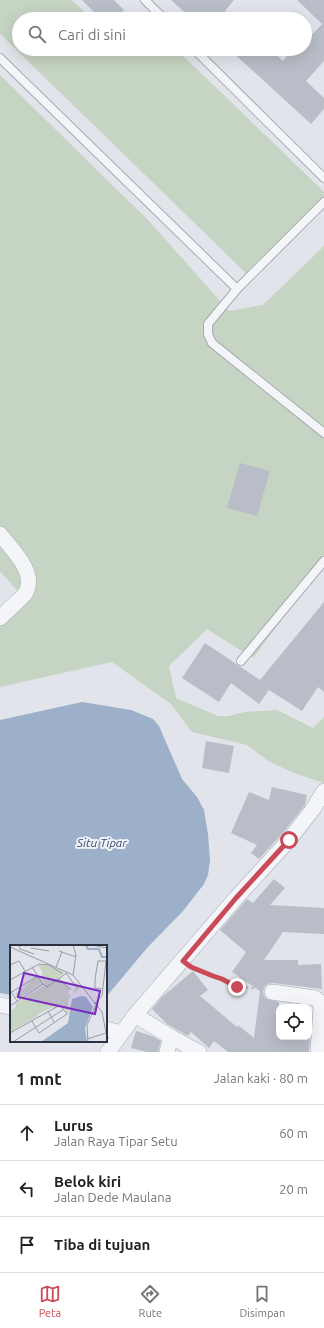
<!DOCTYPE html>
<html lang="id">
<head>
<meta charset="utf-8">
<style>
  body { margin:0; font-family:Ubuntu,sans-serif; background:#f2f2f2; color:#222 }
  .controls { position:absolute; right:12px; bottom:12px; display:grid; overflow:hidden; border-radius:8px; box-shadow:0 4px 16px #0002 }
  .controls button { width:36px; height:36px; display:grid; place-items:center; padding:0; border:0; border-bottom:1px solid #e0e0e0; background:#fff; color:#222; font:20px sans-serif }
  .stop { position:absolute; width:12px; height:12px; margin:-9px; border:3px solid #cc4957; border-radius:50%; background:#fff }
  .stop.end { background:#cc4957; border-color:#fff; box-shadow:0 1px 4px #0008 }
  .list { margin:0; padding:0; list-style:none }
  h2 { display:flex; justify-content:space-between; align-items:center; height:52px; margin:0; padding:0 16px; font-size:17px }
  h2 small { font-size:13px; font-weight:400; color:#767676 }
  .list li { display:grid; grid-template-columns:26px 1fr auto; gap:12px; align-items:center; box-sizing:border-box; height:56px; padding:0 16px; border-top:1px solid #e0e0e0 }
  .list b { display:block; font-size:15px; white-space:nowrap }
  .list p { margin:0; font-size:13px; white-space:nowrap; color:#767676 }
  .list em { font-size:13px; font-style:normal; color:#767676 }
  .icon { flex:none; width:22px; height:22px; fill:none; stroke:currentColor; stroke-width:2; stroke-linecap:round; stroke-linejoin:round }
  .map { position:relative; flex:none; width:324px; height:1052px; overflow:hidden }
  .search { position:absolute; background:#fff; box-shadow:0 4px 16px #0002; left:12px; right:12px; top:12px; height:44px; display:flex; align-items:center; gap:10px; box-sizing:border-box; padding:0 14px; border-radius:22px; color:#767676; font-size:15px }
  .sheet { height:220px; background:#fff }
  nav { display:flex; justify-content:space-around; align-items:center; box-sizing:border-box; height:56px; border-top:1px solid #e0e0e0; background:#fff; font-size:11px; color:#767676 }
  nav a { display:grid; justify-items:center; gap:2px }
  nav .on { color:#cc4957 }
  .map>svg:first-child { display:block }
</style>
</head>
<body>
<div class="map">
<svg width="324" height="1052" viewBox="0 0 324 1052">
  <rect width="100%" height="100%" fill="#e1e4ea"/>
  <g fill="#c6d4c3">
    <polygon points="0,0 72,0 92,19 19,19 19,49 176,49 324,192 324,200 250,277 0,34"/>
    <polygon points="0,75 149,221 229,311 263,305 324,246 324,563 253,658 207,629 169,666 176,698 218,716 228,716 245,712 277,710 313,728 324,717 324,783 294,773 268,761 247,745 192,732 171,704 112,662 0,687 0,614 21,595 0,571"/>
  </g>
  <polygon fill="#9db0c9" points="82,702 131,710 153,719 159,726 182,779 197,797 204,810 208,834 210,860 208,875 204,884 183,911 147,948 106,997 106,946 11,946 11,995 0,993 0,720"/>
  <g fill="#b9bdc7">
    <polygon points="82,0 114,0 124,10 115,19 101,19"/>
    <polygon points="171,0 234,0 225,11 234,19 192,19"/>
    <polygon points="297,0 324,0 324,61 306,81 324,98 324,109 311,124 229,49 270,49 283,61 293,49 305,49 305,42 322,24"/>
    <polygon points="240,463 270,471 257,516 227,508"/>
    <polygon points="324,602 324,692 318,687 302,711 269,690 259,704 231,683 219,702 182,678 205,643 260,680"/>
    <polygon points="206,741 234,746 229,773 202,768"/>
    <polygon points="272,787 307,795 305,805 282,834 259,859 251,853 257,845 231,833 249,792 269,800"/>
    <polygon points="274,879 285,888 270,905 324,908 324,934 283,932 264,960 298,960 298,965 321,964 322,989 273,983 268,984 265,986 263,991 264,996 267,999 279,1002 279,1037 310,1037 309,1052 228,1052 214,1041 209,1048 191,1032 188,1036 167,1024 152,1009 162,997 193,971 208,990 200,996 237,1027 238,1025 254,1038 260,991 232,972 246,952 220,930 247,899 253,903"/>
    <polygon points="136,1031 152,1036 161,1041 158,1052 147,1052 131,1048"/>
  </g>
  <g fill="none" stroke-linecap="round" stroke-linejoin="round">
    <g stroke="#a6abb4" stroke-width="10">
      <g id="lane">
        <polyline points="145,0 164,19"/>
        <polyline points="194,49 324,178"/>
        <polyline points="0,58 237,289 324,202"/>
        <polyline points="237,289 208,324 208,334 212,343 324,433"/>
        <polyline points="241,661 324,561"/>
      </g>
    </g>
    <g stroke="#a6abb4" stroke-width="16">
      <g id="street">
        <path d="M0,534c12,16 38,39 25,60l-25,24"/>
        <polyline points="272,992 315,998 319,1001 321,1007 318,1052"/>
        <polyline points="0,1005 11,1007"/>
        <polyline points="135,1015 171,1037 199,1052"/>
        <polyline points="106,1029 121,1033"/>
        <polyline points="108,1052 135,1015 236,898 289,840 313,809 324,791"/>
        <polyline points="167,1052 171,1037"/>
      </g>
    </g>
    <polyline stroke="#bfc2c8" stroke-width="2.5" stroke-dasharray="3 3" stroke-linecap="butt" points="195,969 222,979 237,987 258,988"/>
    <use href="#lane" stroke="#f4f5f8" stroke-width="8"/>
    <use href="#street" stroke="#f4f5f8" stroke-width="15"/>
  </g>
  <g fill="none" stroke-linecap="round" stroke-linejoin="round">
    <polyline stroke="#cc4957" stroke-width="5" points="237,987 222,979 213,976 191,967 183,961 236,898 289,840"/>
  </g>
  <g text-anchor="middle" stroke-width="4" stroke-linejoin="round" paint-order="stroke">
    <g font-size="12" font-style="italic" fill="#354e75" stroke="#f1f3f7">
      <text x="102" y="847">Situ Tipar</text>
    </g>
  </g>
  <g transform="translate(10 945)">
    <rect width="97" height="97" fill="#e1e4ea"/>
    <path d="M36,19l18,8 -7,7 13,10 -2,3 2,4h2l4,-10 -2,-4 7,4 -13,14 1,15 -7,-10 -7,4 -2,-2 -15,7v2l-28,16v-21l6,-4 -1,-3 30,-19 -4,-9 2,-3 -5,-8zM28,31l5,7 -25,16 -3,-5z" fill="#c6d4c3"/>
    <path d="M71,51l5,1 7,10 -8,21 2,14h-46l27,-19 4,-24z" fill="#9db0c9"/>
    <path fill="none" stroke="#9db0c9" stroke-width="2" d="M76,0l2,4h11l3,8h5"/>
    <path fill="none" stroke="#989ca6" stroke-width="1" d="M9,0l1,4 14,5M82,0l15,3M0,2l63,28M21,3l18,3M49,6l17,6M0,20l9,-4 6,10M46,22l6,-15M56,28l8,11M63,30l29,37 5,25M63,30l3,-20 -3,-10M48,33l13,12M0,35l29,-16 10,1 14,9M33,39l4,3 21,-15M92,44l-7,-1v-9l3,-18h8M0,45l7,11M0,48l28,-17M84,59l8,-8 4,-35M0,61l33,-22 -11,-17M38,66l6,11M0,88l50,-28 7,9 -28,19 -7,-12M77,94l19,-6M3,97l51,-33M78,97l-1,-17 9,-20"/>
    <path fill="#7b2cbf" fill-opacity="0.15" stroke="#7b2cbf" stroke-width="2" d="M14,28l76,18 -5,23 -77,-17z"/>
    <rect width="97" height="97" fill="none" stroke="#2a3141" stroke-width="2"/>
  </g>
</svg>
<div class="controls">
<button><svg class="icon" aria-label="locate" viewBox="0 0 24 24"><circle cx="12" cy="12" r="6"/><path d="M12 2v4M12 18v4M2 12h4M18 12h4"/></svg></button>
</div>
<div class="stop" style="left:289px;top:840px"></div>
<div class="stop end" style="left:237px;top:987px"></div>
<div class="search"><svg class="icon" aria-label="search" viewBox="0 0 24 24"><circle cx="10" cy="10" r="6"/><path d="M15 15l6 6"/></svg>Cari di sini</div>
</div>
<section class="sheet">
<h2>1 mnt<small>Jalan kaki · 80 m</small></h2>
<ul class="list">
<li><svg class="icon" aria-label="ahead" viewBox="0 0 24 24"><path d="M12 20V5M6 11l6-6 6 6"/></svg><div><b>Lurus</b><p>Jalan Raya Tipar Setu</p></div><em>60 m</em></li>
<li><svg class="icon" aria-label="left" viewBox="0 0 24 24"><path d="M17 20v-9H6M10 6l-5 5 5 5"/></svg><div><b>Belok kiri</b><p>Jalan Dede Maulana</p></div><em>20 m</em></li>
<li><svg class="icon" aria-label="arrive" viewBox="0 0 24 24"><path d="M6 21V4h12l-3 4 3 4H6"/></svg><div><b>Tiba di tujuan</b></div></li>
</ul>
</section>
<nav>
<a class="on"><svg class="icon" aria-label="map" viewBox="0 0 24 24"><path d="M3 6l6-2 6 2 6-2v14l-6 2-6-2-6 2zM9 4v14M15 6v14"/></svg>Peta</a>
<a><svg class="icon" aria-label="directions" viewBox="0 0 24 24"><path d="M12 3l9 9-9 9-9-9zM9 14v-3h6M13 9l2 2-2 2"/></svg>Rute</a>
<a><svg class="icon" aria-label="saved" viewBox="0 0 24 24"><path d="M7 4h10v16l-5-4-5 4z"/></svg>Disimpan</a>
</nav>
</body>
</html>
